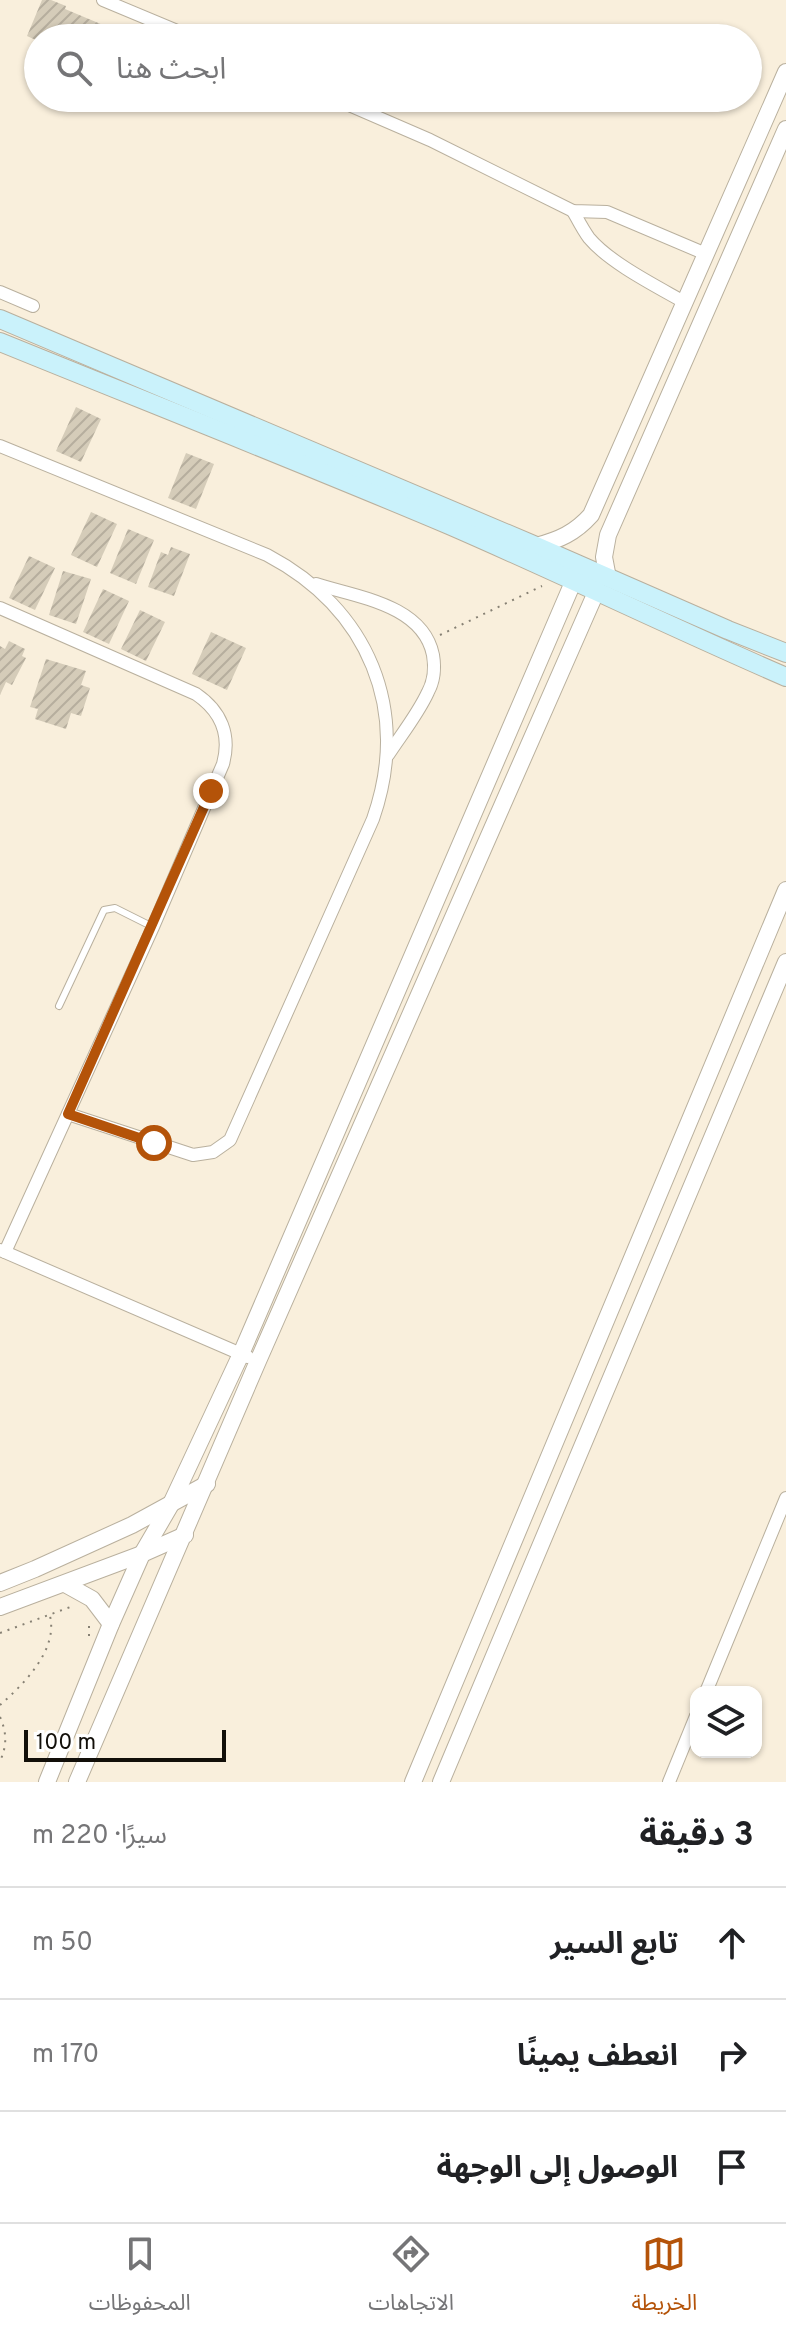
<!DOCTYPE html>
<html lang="ar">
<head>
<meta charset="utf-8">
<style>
  body { margin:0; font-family:Overpass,"Noto Sans Arabic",sans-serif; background:#f6f6f6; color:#202124; direction:rtl }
  .controls { position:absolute; right:24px; bottom:24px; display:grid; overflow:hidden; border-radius:16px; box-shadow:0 2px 6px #0004 }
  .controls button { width:72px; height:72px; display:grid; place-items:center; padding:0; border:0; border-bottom:2px solid #e0e0e0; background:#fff; color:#202124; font:40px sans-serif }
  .scale { position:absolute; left:24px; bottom:20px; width:202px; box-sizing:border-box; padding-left:8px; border:4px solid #120f09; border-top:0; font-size:22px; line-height:28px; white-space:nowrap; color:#120f09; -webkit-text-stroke:6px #fff; paint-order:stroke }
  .stop { position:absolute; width:24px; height:24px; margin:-18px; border:6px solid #b45309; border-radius:50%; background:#fff }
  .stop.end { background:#b45309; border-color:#fff; box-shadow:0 2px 8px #0008 }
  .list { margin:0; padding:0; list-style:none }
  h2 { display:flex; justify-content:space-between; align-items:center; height:104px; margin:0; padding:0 32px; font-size:34px }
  h2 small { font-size:26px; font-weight:400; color:#757577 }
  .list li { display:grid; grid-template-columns:52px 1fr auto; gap:24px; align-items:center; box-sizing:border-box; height:112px; padding:0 32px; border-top:2px solid #e0e0e0 }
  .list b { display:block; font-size:30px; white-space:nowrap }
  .list em { font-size:26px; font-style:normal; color:#757577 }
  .icon { flex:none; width:44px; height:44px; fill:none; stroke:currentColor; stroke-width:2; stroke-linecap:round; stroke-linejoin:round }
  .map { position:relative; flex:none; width:786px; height:1782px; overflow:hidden; direction:ltr }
  .search { position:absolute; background:#fff; box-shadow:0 2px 6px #0004; left:24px; right:24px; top:24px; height:88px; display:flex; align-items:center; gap:20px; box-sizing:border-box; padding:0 28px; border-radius:44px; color:#757577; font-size:30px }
  .sheet { height:440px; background:#fff }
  nav { display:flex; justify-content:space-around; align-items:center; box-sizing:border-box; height:112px; border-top:2px solid #e0e0e0; background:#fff; font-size:22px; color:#757577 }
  nav a { display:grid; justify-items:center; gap:4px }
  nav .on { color:#b45309 }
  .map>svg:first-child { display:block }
</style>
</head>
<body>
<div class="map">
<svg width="786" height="1782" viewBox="0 0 786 1782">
  <defs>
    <pattern id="building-hatch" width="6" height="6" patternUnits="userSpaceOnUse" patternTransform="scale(2)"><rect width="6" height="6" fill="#d5ccb9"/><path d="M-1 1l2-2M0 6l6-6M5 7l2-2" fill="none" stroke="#b6ae9e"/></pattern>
  </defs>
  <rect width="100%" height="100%" fill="#f9efdc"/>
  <g fill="url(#building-hatch)">
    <polygon points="42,0 51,0 66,6 65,9 134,38 38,38 38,41 27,36"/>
    <polygon points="76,407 101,419 81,462 56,451"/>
    <polygon points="186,453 214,464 196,509 168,498"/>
    <polygon points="91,512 117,524 97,567 71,555"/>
    <polygon points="128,529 154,540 136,584 110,573"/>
    <polygon points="171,547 190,554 174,596 148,587 161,552 168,555"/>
    <polygon points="29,556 55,568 35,610 9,598"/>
    <polygon points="63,571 91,579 76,624 49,615"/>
    <polygon points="103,589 129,601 109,644 83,632"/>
    <polygon points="140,610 165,622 146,661 121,649"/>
    <polygon points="211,632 246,648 227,690 192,674"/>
    <polygon points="9,641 25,649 22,656 26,658 12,685 6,682 0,695 0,646 5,649"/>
    <polygon points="46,659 86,671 81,685 90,688 81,716 71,713 66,729 35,719 38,709 30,707"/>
  </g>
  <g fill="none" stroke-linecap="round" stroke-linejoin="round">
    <g stroke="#b9b09e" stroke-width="8">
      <polyline id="service" points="59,1006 104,910 115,908 153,927"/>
    </g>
    <g stroke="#b9b09e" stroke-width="14">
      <g id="minor">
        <polyline points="103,0 194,38"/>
        <polyline points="333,98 430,140 573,211 607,212 706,254"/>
        <path d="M573,211c5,9 10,19 16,27 21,25 67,48 95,64"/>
        <polyline points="0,292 33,306"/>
        <path d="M0,446l267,109c102,54 144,155 106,264l-143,321 -17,12 -20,3 -125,-41"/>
        <path d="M316,584c41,13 107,21 117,71 2,12 1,26 -5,37 -10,22 -27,43 -40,63"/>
        <path d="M0,608l196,86c25,17 35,41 27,70l-70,163 -148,325"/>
        <polyline points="0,1250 248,1357"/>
        <polyline points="706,1692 786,1498"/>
        <polyline points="669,1782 696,1716"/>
      </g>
    </g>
    <g stroke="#b9b09e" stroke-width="18">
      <g id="tertiary">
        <path d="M536,546c23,-6 39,-13 55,-31l195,-443"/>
        <polyline points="608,578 604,557 608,535 786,129"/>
        <polyline points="0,1583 35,1569 132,1525 207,1484"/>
        <polyline points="65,1584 92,1599 111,1624"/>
        <polyline points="0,1607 142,1554 185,1535"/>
        <polyline points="47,1782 111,1624 142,1554 170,1506 241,1354 574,580"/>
        <polyline points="77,1782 258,1361 597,590"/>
        <polyline points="413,1782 786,890"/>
        <polyline points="441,1782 786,962"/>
      </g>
    </g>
    <g stroke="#b9b09e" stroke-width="20">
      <g id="secondary">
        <polyline points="0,319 536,546 728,630 786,653"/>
        <path d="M0,342c150,61 300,120 449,183 113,49 224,103 337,152"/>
      </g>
    </g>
    <g stroke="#878174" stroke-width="2" stroke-dasharray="2 6" stroke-linecap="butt">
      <polyline points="440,635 542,586"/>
      <polyline points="0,1633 73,1606"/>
      <polyline points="89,1636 89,1622"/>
      <path d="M0,1705c24,-21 58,-55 50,-89"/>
      <path d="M0,1717c7,16 7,29 0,44"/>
    </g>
    <use href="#service" stroke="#fff" stroke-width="6"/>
    <use href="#minor" stroke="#fff" stroke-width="12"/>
    <use href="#tertiary" stroke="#fff" stroke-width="16"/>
    <use href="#secondary" stroke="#caf2fb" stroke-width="18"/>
  </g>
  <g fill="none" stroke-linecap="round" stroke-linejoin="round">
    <polyline stroke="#b45309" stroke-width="10" points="154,1143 68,1114 211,791"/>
  </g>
</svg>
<div class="controls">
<button><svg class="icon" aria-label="layers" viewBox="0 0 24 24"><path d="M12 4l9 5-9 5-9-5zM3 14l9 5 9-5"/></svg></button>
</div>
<div class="scale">100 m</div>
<div class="stop" style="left:154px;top:1143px"></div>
<div class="stop end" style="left:211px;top:791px"></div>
<div class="search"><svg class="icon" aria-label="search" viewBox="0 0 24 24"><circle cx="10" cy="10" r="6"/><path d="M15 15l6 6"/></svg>ابحث هنا</div>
</div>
<section class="sheet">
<h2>3 دقيقة<small>سيرًا · 220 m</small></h2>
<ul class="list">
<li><svg class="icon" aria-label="ahead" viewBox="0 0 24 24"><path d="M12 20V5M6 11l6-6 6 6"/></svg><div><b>تابع السير</b></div><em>50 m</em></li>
<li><svg class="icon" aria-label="right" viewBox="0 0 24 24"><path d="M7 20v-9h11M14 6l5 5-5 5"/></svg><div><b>انعطف يمينًا</b></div><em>170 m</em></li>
<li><svg class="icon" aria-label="arrive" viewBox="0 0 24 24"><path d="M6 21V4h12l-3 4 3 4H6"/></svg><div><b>الوصول إلى الوجهة</b></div></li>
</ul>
</section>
<nav>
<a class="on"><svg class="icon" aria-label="map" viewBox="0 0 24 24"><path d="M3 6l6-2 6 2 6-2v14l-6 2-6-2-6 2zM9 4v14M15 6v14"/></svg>الخريطة</a>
<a><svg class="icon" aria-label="directions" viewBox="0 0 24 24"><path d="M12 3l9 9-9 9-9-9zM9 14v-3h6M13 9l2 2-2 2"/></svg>الاتجاهات</a>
<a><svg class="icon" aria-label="saved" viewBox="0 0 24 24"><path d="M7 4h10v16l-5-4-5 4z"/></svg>المحفوظات</a>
</nav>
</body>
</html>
